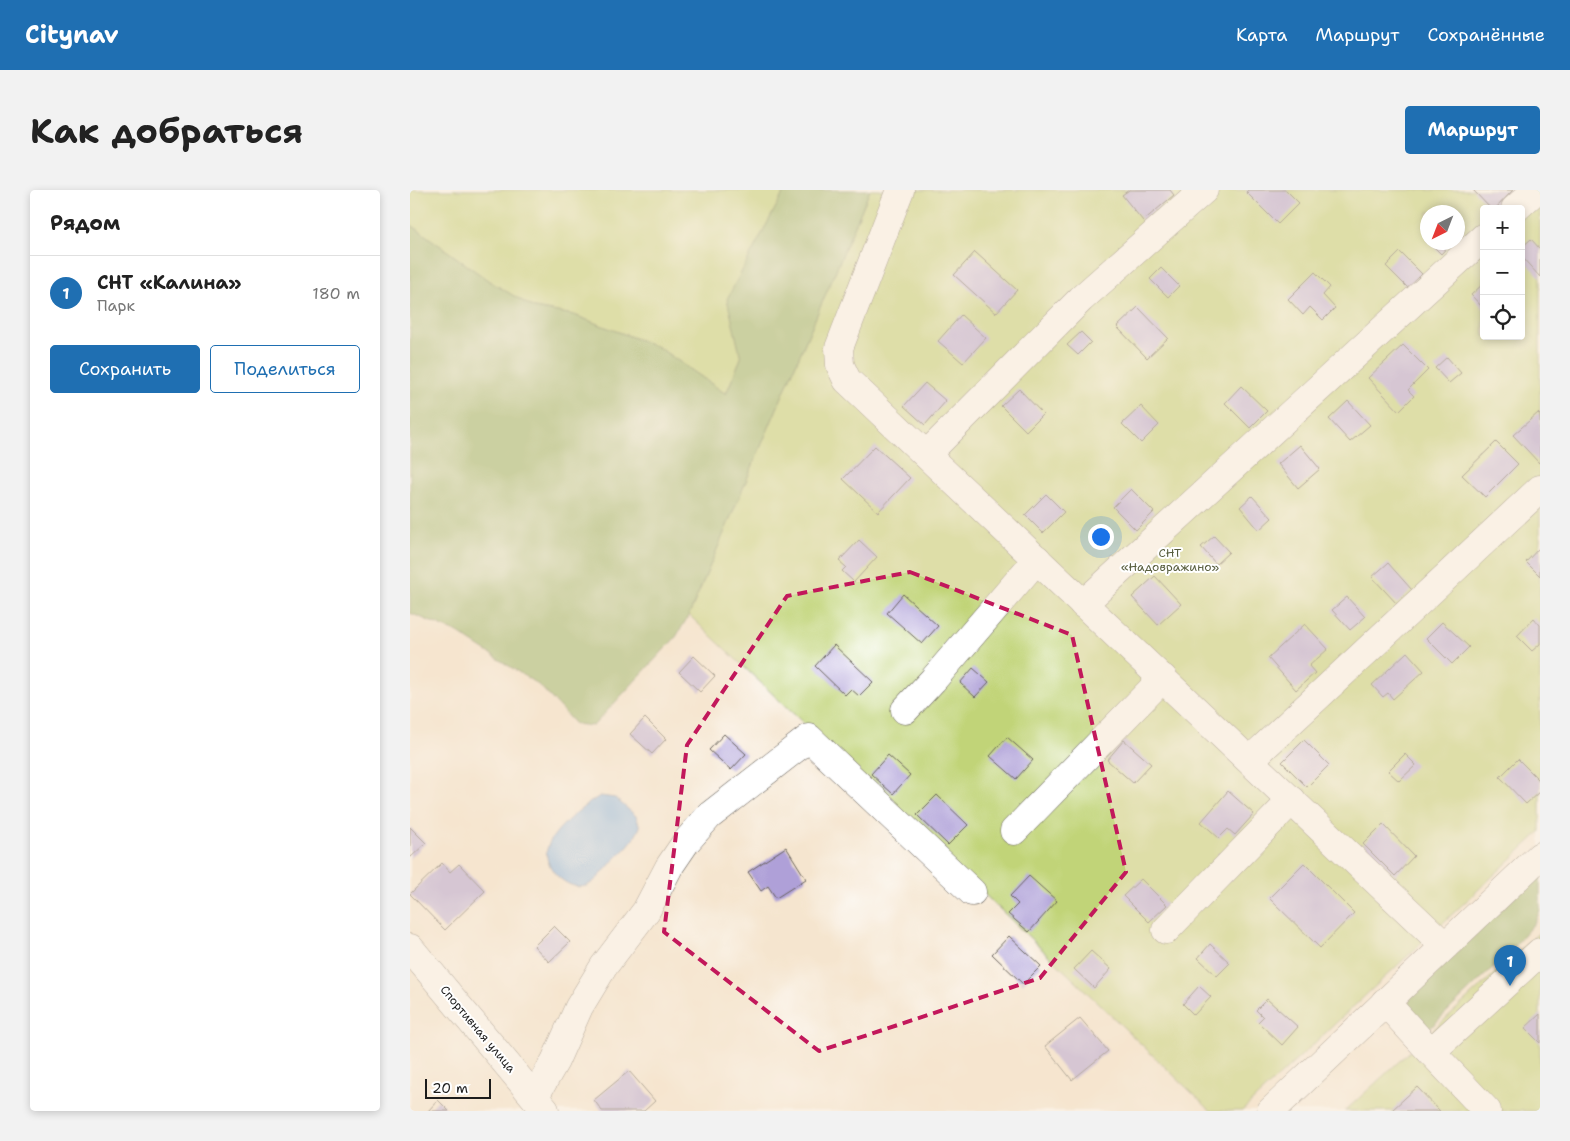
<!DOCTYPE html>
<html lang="ru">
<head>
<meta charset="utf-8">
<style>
  body { margin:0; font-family:"Shantell Sans",sans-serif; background:#f2f2f2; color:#222 }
  .controls { position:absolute; right:15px; top:15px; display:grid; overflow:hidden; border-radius:5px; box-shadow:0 2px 8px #0003 }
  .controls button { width:45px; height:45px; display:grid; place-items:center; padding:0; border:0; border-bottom:1px solid #e0e0e0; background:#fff; color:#222; font:25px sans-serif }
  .compass { position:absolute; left:1010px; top:15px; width:45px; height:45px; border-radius:50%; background:#fff; box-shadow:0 2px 8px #0003; rotate:222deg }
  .scale { position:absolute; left:15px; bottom:12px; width:66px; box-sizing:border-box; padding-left:5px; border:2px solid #1c1c1c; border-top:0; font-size:14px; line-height:18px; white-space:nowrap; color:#1c1c1c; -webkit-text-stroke:4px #fff; paint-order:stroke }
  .you { position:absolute; left:690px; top:346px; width:18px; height:18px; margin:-12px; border:4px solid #fff; border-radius:50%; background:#1a73e8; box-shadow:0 0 0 8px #1a73e833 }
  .badge { display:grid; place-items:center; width:32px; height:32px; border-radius:50%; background:#1f6fb2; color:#fff; font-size:16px; font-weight:700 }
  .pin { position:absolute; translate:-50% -41px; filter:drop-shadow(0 1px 2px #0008) }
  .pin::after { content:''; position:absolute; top:26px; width:18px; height:15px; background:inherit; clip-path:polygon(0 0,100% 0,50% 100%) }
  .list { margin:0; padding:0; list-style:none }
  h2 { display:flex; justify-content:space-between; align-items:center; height:65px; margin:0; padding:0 20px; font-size:21px }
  h2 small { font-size:16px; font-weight:400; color:#767676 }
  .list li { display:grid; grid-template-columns:32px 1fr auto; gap:15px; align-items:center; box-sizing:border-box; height:75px; padding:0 20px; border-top:1px solid #e0e0e0 }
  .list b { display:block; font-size:19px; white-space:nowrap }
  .list p { margin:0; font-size:16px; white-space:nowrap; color:#767676 }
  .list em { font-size:16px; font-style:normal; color:#767676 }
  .actions { display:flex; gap:10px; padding:15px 20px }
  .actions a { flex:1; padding:11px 0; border:1px solid #1f6fb2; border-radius:5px; text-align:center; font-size:18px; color:#1f6fb2 }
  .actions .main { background:#1f6fb2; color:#fff }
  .icon { flex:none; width:28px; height:28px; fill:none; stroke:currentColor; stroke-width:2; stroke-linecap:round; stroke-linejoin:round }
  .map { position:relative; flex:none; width:1130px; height:921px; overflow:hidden; border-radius:5px }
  header { display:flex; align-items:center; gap:30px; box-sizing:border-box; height:70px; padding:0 25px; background:#1f6fb2; color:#fff }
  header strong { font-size:24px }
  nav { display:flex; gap:28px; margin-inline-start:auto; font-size:18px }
  .intro { display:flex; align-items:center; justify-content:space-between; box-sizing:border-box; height:120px; padding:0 30px }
  h1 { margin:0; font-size:35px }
  .button { padding:12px 22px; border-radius:5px; background:#1f6fb2; color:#fff; font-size:18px; font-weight:700 }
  main { display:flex; gap:30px; padding:0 30px }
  aside { flex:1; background:#fff; border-radius:5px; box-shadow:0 2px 8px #0003 }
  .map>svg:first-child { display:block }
</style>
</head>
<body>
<header>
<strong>Citynav</strong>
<nav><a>Карта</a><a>Маршрут</a><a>Сохранённые</a></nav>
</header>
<div class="intro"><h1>Как добраться</h1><a class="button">Маршрут</a></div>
<main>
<aside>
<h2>Рядом<small></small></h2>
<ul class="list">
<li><span class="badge">1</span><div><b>СНТ «Калина»</b><p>Парк</p></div><em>180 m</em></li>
</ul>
<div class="actions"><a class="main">Сохранить</a><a>Поделиться</a></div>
</aside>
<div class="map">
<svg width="1130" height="921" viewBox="0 0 1130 921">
  <rect width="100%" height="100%" fill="#fff"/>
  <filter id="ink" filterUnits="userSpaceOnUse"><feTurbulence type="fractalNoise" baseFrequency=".02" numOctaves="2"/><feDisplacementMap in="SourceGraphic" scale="10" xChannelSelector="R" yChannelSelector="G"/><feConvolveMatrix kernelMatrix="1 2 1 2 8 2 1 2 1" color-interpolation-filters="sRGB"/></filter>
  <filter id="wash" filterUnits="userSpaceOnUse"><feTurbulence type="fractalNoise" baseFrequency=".0096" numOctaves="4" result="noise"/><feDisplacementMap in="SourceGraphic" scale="20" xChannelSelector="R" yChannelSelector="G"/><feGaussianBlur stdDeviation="1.12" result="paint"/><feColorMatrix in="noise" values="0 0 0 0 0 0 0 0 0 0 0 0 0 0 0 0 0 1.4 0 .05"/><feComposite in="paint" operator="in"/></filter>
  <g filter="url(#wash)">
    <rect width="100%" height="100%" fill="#f5e5cf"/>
    <g fill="#c1d478" stroke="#6e784a" fill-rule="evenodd">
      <polygon points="0,0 375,0 318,109 331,168 316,204 248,157 164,125 124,118 79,91 0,34"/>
      <path d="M460,0h670v642l-298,279h-31l-230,-220 -292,-276zM1074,19h37v127h-37zM1018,22h30v30h-30z"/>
      <polygon points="1130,742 1130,921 935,921"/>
    </g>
    <g fill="#98b668" stroke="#5a6942">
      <polygon points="375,0 460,0 279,425 266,447 183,536 165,534 130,496 48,443 0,423 0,34 79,91 124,118 164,125 248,157 316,204 331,168 317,109"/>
      <polygon points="1130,683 1130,720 1125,732 1099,762 1016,842 998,825 998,812 1005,801"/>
    </g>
    <path fill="#77ade5" stroke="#4a6480" d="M190,606l15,2 21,18 4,11c-6,14 -15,22 -26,33 -7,7 -17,22 -28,26 -19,6 -46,-21 -38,-40 7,-18 35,-40 52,-50z"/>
    <g id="blocks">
      <g fill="#afa0d8">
        <polygon points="719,0 760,0 764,5 733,31 712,5"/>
        <polygon points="838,0 876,0 889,13 868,34 836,2"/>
        <polygon points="1063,0 1103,0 1085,19 1081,19"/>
        <polygon points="1048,34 1054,41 1048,47"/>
        <polygon points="1121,49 1130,59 1130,87 1111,66 1111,58"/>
        <polygon points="1019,52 1042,52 1031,64"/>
        <polygon points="565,62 607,100 586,123 544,85"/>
        <polygon points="990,62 1012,84 998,98 976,76"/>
        <polygon points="751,78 769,96 758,107 740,89"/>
        <polygon points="905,82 920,97 913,105 925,118 913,130 900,117 893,125 878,109"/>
        <polygon points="1074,93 1074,119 1061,105"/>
        <polygon points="728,117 758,148 737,168 707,137"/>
        <polygon points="551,125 576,148 553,173 528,151"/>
        <polygon points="671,142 681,152 668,165 657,155"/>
        <polygon points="993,155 1018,180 998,200 1004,206 989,221 958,188"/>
        <polygon points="1037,167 1051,183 1039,193 1025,178"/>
        <polygon points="515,193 536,211 515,235 494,216"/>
        <polygon points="831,196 857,221 840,238 815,213"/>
        <polygon points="609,199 633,224 616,241 591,216"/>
        <polygon points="938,211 960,235 940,252 919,229"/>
        <polygon points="731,216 749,235 731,253 712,234"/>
        <polygon points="1128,223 1130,225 1130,272 1129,273 1103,245"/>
        <polygon points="1086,252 1108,274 1075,307 1052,285"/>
        <polygon points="890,255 910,279 888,298 868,274"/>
        <polygon points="465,256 500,288 468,322 433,289"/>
        <polygon points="721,299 744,322 726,340 703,317"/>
        <polygon points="636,304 654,322 633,343 615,325"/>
        <polygon points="842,306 862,328 849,340 830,317"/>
        <polygon points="804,346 819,362 806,374 791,357"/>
        <polygon points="449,350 467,367 444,392 432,381 436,377 429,371"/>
        <polygon points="1130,357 1130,386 1116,372"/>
        <polygon points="978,373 1002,400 987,414 962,387"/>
        <polygon points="745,386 771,414 748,435 722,407"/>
        <polygon points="493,404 528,436 512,454 477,423"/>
        <polygon points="937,407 955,427 940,440 922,420"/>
        <polygon points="1124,428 1130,435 1130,454 1122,461 1107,446"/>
        <polygon points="1032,432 1059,457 1042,474 1016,448"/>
        <polygon points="895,434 918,459 899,476 905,483 886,500 858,468"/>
        <polygon points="424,455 463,492 449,506 441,499 435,505 405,476"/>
        <polygon points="997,462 1014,481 983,509 978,503 973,507 962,495"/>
        <polygon points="284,466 305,486 290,502 269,482"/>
        <polygon points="563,478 579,492 565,507 550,493"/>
        <polygon points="235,528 256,549 242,564 220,544"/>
        <polygon points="314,544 336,564 321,580 299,560"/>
        <polygon points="597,547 623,570 606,589 580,566"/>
        <polygon points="714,550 741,574 723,593 697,570"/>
        <polygon points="894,550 919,575 897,597 872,572"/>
        <polygon points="995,564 1006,575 989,591 978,581"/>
        <polygon points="478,565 500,585 483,604 461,584"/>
        <polygon points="1108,569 1130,591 1130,601 1116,614 1090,587"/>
        <polygon points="818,601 844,624 825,645 818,639 809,648 791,632"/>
        <polygon points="527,605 558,635 538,655 507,625"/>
        <polygon points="973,634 1004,666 985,686 953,654"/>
        <polygon points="0,637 16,653 0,668"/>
        <polygon points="376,657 396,689 366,708 358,696 351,701 338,682"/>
        <polygon points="32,673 40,682 49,674 75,701 35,740 0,704"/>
        <polygon points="894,673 944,723 910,758 859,708"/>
        <polygon points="619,686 647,711 619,742 598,724 608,714 600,706"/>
        <polygon points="731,689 757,715 739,732 713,706"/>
        <polygon points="144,736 160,752 139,772 124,756"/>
        <polygon points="599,746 631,776 613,794 582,764"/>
        <polygon points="800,754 820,773 807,786 788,768"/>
        <polygon points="681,761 701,779 684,798 664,779"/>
        <polygon points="789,796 801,807 784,825 773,814"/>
        <polygon points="857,809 888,837 872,855 848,832 853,827 846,820"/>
        <polygon points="1130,824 1130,853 1115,838"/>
        <polygon points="670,828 698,861 662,890 635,856"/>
        <polygon points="219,881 245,911 234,921 192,921 184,910"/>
        <polygon points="1007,897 1030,921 984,921 982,920"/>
        <polygon points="28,910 39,921 18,921"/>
      </g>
    </g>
  </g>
  <g filter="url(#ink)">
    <use href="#blocks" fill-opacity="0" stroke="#68625b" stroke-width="1"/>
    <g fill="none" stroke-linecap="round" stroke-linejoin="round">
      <g stroke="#68625b" stroke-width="29">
        <g id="minor">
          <polyline points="490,0 429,158 430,175 437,190 1035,756"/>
          <polyline points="1105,19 1126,0"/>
          <polyline points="517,264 671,109 794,0"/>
          <polyline points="673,414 1074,47"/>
          <polyline points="495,520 523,490 627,369"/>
          <polyline points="840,570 1130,299"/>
          <polyline points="604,641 753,488"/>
          <polyline points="756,740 882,610"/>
          <polyline points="0,758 135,920"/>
          <polyline points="975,812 1021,862 1130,762"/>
          <polyline points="1021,862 1077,921"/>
          <polyline points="125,906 145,871 169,817 194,776 236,721 259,677 276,652 299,626 399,548 562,702"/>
          <polyline points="861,921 1130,666"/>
        </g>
      </g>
      <use href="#minor" stroke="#fff" stroke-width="28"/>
    </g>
  </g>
  <path d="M0 0H1130V921H0ZM500,382l162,63 54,237 -86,106 -221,73 -155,-119 23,-187 100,-149z" fill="#f5e5cf" fill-opacity=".55" fill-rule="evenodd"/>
  <path fill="none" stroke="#c2185b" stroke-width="4" stroke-dasharray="10 6" stroke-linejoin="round" d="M500,382l162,63 54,237 -86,106 -221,73 -155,-119 23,-187 100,-149z"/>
  <g text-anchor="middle" stroke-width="4" stroke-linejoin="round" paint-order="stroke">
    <g font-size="12" fill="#565c3c" stroke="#fff">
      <text x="760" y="367">СНТ<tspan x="760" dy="14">«Надовражино»</tspan></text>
    </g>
    <g font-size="12" fill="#1c1c1c" stroke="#fff">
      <text transform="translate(68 839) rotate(50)" y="4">Спортивная улица</text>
    </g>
  </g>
</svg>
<div class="controls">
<button>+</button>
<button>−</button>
<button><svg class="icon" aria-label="locate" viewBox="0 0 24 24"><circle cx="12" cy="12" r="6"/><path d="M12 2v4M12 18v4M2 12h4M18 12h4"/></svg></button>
</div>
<svg class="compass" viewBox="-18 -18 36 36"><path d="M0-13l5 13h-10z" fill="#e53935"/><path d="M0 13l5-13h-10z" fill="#767676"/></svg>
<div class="scale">20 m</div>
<div class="you"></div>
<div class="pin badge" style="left:1100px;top:796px">1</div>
</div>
</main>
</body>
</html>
